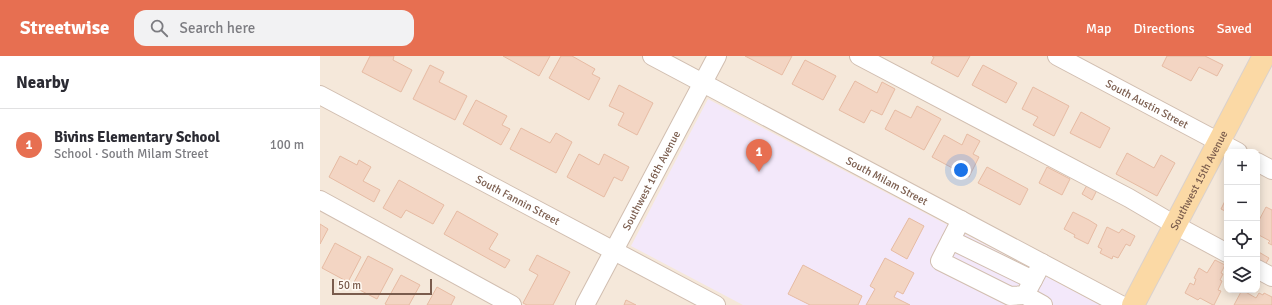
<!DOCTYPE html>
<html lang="en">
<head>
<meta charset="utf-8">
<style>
  body { margin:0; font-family:Signika,sans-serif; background:#f2f2f3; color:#2b2b33 }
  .controls { position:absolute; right:12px; bottom:12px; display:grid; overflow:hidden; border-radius:8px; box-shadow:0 2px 10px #0003 }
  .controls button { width:36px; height:36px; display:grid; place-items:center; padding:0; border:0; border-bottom:1px solid #e1e1e2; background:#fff; color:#2b2b33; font:20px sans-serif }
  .scale { position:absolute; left:12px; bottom:10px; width:100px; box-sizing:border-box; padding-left:4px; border:2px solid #7a5c4d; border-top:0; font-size:11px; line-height:14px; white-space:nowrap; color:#7a5c4d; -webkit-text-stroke:3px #fffaf3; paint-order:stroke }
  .you { position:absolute; left:641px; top:114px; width:14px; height:14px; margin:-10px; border:3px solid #fff; border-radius:50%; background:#1a73e8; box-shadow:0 0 0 6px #1a73e833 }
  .badge { display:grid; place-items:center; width:26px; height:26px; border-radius:50%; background:#e76f51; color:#fff; font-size:13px; font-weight:700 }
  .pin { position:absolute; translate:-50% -33px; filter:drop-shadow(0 1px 2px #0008) }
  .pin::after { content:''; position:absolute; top:21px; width:14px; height:12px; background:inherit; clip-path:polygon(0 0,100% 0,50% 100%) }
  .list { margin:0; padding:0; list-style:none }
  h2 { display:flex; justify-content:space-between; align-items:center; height:52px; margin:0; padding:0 16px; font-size:17px }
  h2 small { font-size:13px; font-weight:400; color:#7c7c81 }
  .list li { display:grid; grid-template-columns:26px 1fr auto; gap:12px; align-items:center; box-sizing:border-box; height:72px; padding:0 16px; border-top:1px solid #e1e1e2 }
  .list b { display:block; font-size:15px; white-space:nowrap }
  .list p { margin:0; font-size:13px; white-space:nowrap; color:#7c7c81 }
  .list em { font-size:13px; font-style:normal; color:#7c7c81 }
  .icon { flex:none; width:22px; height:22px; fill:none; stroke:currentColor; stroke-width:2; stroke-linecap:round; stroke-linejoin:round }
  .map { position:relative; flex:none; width:952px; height:249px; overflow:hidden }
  header { display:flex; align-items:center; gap:24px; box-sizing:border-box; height:56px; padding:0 20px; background:#e76f51; color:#fff }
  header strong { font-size:19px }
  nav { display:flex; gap:22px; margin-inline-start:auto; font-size:14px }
  .search { width:280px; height:36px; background:#f2f2f3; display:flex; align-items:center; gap:10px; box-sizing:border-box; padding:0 14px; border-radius:12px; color:#7c7c81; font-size:15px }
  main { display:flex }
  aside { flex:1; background:#fff }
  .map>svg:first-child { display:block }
</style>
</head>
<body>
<header>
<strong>Streetwise</strong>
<div class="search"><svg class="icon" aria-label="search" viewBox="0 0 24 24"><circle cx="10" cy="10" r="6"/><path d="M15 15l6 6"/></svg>Search here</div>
<nav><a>Map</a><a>Directions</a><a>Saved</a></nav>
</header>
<main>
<aside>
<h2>Nearby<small></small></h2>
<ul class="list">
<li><span class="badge">1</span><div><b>Bivins Elementary School</b><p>School · South Milam Street</p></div><em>100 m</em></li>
</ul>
</aside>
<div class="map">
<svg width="952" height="249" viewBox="0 0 952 249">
  <rect width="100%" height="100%" fill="#fdf6ec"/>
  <path fill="#f5e8da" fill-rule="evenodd" d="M0,0h952v249h-952zM907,96h30v138h-30z"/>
  <polygon fill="#f3e8fa" points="388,43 780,249 423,249 311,190"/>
  <g fill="#f3d5c3" stroke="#e6bba3">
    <polygon points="50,0 74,0 73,4 92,14 81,36 42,16"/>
    <polygon points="183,0 230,0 219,20"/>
    <polygon points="241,0 252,0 275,13 272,18 280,22 269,44 229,22"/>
    <polygon points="425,0 472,0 462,19"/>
    <polygon points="612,0 650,0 638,21 611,7 614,1"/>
    <polygon points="847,0 885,0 903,9 897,20 879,11 871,25 842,10"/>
    <polygon points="485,4 516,20 503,44 472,28"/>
    <polygon points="110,9 124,16 119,26 147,40 135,64 93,43"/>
    <polygon points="663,9 697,27 686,47 652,29"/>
    <polygon points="535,25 557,37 562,26 575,33 562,59 551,54 544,67 519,54"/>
    <polygon points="299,29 333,47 317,79 298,69 304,57 289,50"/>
    <polygon points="713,31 749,50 734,80 713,69 718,61 702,53"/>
    <polygon points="156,44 187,60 182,69 190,73 181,89 143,68"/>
    <polygon points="597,50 621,63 604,94 565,73 575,54 591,62"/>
    <polygon points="761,56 790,72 780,92 750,77"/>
    <polygon points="201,72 230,87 236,77 252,86 236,117 190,93"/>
    <polygon points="647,78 660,85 653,98 659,101 649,121 612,101 624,79 642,89"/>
    <polygon points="807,97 834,112 841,99 855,107 837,140 796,118"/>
    <polygon points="259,98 279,109 284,98 309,111 302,125 294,121 284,141 247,121"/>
    <polygon points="20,100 37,109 39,104 51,111 43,125 60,134 54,146 9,121"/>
    <polygon points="667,111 708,133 700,149 658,127"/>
    <polygon points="727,111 750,123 742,139 719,127"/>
    <polygon points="79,124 124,149 113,168 86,154 81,162 63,152"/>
    <polygon points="767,129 777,134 772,144 762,138"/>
    <polygon points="907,141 907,156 901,153"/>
    <polygon points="946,151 952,154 952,189 948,187 950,185 937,178 937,168"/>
    <polygon points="137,155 178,178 169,193 190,204 185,212 124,178"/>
    <polygon points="753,156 769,164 777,169 768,188 754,181 755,179 744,173"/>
    <polygon points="589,162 604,170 587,203 571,194"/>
    <polygon points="0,168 8,173 0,188"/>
    <polygon points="787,171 799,177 802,173 815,180 810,190 806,188 798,202 793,200 792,203 780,197 782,193 778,191"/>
    <polygon points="15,187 41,201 28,226 2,212"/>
    <polygon points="937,195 949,202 944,211 937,207"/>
    <polygon points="217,199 250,216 233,249 207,249 203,247 218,219 209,214"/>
    <polygon points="48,200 73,213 57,243 32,230"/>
    <polygon points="565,202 594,217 583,238 577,235 574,241 590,249 546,249 555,233 550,230"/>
    <polygon points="895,204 905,209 901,217 903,218 900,224 902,225 898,234 901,235 894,249 893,249 880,242 878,244 865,237 870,227 874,229 876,223 874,222 879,212 887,217"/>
    <polygon points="483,209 542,240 538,249 490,249 468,238"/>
    <polygon points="81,219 100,229 89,249 67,249 65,248"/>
    <polygon points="117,231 135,241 131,249 107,249"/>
    <polygon points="922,234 936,242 939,237 943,239 944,237 952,241 952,249 914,249"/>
    <polygon points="306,244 316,249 304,249"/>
  </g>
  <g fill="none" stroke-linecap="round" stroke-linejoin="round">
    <g stroke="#d1beb0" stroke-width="20">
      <g id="minor">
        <path id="s1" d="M332,0l469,249"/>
        <polyline points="539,0 809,142 855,169 907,197"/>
        <path id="s2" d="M737,0l181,96"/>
        <path id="s3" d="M0,39l396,210"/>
        <polyline points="937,106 952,114"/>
        <polyline points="0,144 192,249"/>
        <polyline points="641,164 620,205 690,240 705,239 722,207"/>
        <polyline points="631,184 713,224"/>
        <polyline points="937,213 952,221"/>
        <polyline points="705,239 723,249"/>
        <path id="s4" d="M265,249l132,-249"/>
      </g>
    </g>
    <g stroke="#dad1cd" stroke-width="24">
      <g id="major">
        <path id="s5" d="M813,249l131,-249"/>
      </g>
    </g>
    <use href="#minor" stroke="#fff" stroke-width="18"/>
    <use href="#major" stroke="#fbd9a5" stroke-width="22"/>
  </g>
  <g text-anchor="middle" stroke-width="3" stroke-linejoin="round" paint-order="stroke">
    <g font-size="11" fill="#7a5c4d" stroke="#fffaf3">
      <text dy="4" stroke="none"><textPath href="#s2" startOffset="102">South Austin Street</textPath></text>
      <text dy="4" stroke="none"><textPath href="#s1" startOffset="266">South Milam Street</textPath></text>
      <text dy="4" stroke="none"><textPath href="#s4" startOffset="141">Southwest 16th Avenue</textPath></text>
      <text dy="4" stroke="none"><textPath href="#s5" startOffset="141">Southwest 15th Avenue</textPath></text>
      <text dy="4" stroke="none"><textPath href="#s3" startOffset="224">South Fannin Street</textPath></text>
    </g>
  </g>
</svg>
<div class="controls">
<button>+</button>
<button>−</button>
<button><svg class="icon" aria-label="locate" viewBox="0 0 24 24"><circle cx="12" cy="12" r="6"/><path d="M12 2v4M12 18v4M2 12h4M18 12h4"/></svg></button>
<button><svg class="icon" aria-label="layers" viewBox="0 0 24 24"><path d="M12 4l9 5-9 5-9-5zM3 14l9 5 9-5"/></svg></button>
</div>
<div class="scale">50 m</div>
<div class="you"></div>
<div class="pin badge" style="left:439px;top:116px">1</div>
</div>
</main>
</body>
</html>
